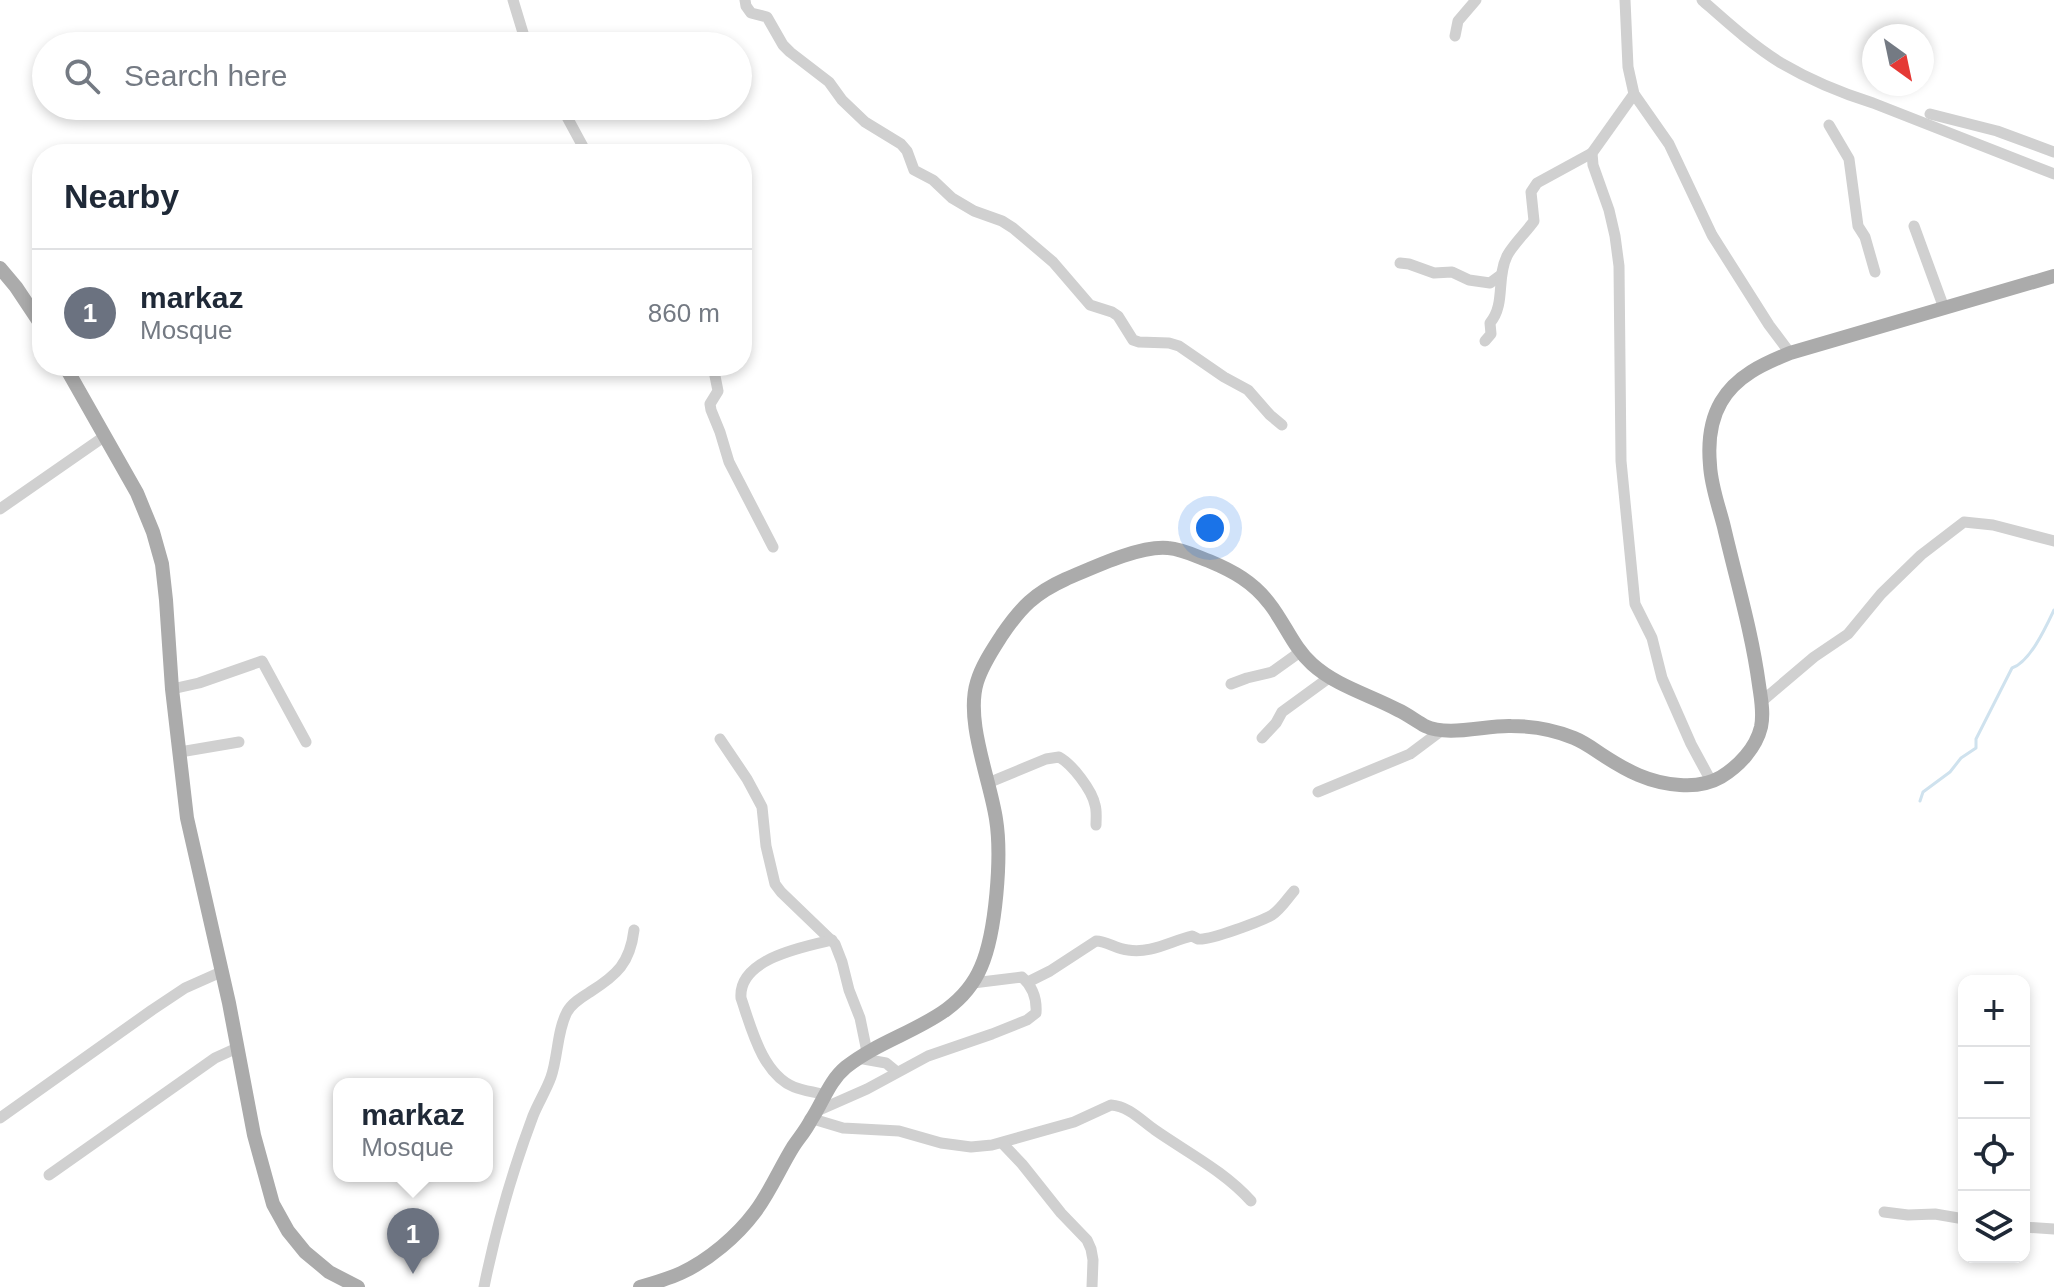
<!DOCTYPE html>
<html lang="en">
<head>
<meta charset="utf-8">
<style>
  body { margin:0; font-family:Helvetica,sans-serif; background:#f6f6f7; color:#1f2937 }
  .controls { position:absolute; right:24px; bottom:24px; display:grid; overflow:hidden; border-radius:16px; box-shadow:0 4px 12px #0003 }
  .controls button { width:72px; height:72px; display:grid; place-items:center; padding:0; border:0; border-bottom:2px solid #e0e1e3; background:#fff; color:#1f2937; font:40px sans-serif }
  .compass { position:absolute; left:1862px; top:24px; width:72px; height:72px; border-radius:50%; background:#fff; box-shadow:0 4px 12px #0003; rotate:147deg }
  .you { position:absolute; left:1210px; top:528px; width:28px; height:28px; margin:-20px; border:6px solid #fff; border-radius:50%; background:#1a73e8; box-shadow:0 0 0 12px #1a73e833 }
  .badge { display:grid; place-items:center; width:52px; height:52px; border-radius:50%; background:#7c3aed; color:#fff; font-size:26px; font-weight:700 }
  .pin { position:absolute; translate:-50% -66px; filter:drop-shadow(0 2px 4px #0008) }
  .pin::after { content:''; position:absolute; top:42px; width:28px; height:24px; background:inherit; clip-path:polygon(0 0,100% 0,50% 100%) }
  .popup { position:absolute; left:333px; top:1078px; width:160px; height:104px; box-sizing:border-box; display:grid; place-content:center; border-radius:16px; background:#fff; filter:drop-shadow(0 2px 6px #0005); font-size:26px; white-space:nowrap; color:#747a83 }
  .popup b { font-size:30px; color:#1f2937 }
  .popup::after { content:''; position:absolute; left:50%; top:100%; margin-left:-16px; border:16px solid transparent; border-top-color:#fff }
  .list { margin:0; padding:0; list-style:none }
  h2 { display:flex; justify-content:space-between; align-items:center; height:104px; margin:0; padding:0 32px; font-size:34px }
  h2 small { font-size:26px; font-weight:400; color:#747a83 }
  .list li { display:grid; grid-template-columns:52px 1fr auto; gap:24px; align-items:center; box-sizing:border-box; height:128px; padding:0 32px; border-top:2px solid #e0e1e3 }
  .list b { display:block; font-size:30px; white-space:nowrap }
  .list p { margin:0; font-size:26px; white-space:nowrap; color:#747a83 }
  .list em { font-size:26px; font-style:normal; color:#747a83 }
  .icon { flex:none; width:44px; height:44px; fill:none; stroke:currentColor; stroke-width:2; stroke-linecap:round; stroke-linejoin:round }
  .map { position:relative; flex:none; width:2054px; height:1287px; overflow:hidden }
  .search { position:absolute; background:#fff; box-shadow:0 4px 12px #0003; left:32px; top:32px; width:720px; height:88px; display:flex; align-items:center; gap:20px; box-sizing:border-box; padding:0 28px; border-radius:44px; color:#747a83; font-size:30px }
  .panel { position:absolute; background:#fff; box-shadow:0 4px 12px #0003; left:32px; top:144px; width:720px; height:232px; border-radius:32px }
  .map>svg:first-child { display:block }
</style>
</head>
<body>
<div class="map">
<svg width="2054" height="1287" viewBox="0 0 2054 1287">
  <rect width="100%" height="100%" fill="#fff"/>
  <g fill="none" stroke-linecap="round" stroke-linejoin="round">
    <path stroke="#cfe2ee" stroke-width="3" d="M1920,801l3,-9 27,-20 11,-14 15,-10v-9l36,-71c18,-6 34,-41 42,-58"/>
    <g stroke="#d0d0d0" stroke-width="11">
      <polyline points="513,0 527,46"/>
      <polyline points="745,0 746,6 751,13 767,17 783,45 790,52 829,82 842,100 865,122 901,144 907,151 914,170 933,180 952,198 974,211 1002,221 1013,228 1053,262 1090,305 1112,312 1118,316 1133,340 1139,342 1169,343 1179,346 1224,377 1248,390 1270,415 1282,425"/>
      <polyline points="1625,0 1628,67 1634,94 1669,144 1712,235 1769,325 1790,353"/>
      <path d="M1702,0c25,22 50,45 79,63 29,17 60,30 92,40l181,71"/>
      <polyline points="1455,36 1458,21 1476,0"/>
      <polyline points="1634,94 1592,153 1593,165 1609,210 1615,236 1619,266 1621,461 1635,604 1652,638 1662,678 1691,744 1711,781"/>
      <polyline points="561,106 587,154"/>
      <polyline points="1930,114 1997,131 2054,152"/>
      <polyline points="1829,125 1849,159 1858,226 1865,237 1875,272"/>
      <polyline points="1914,226 1944,308"/>
      <polyline points="1400,263 1409,264 1434,273 1452,272 1469,280 1490,283 1501,275"/>
      <path d="M1485,341l6,-7 -1,-11c16,-19 6,-45 17,-67 4,-9 20,-25 27,-35l-3,-29 6,-9 55,-30"/>
      <polyline points="713,366 718,391 710,404 711,410 720,432 729,462 773,547"/>
      <polyline points="0,509 105,436"/>
      <polyline points="1231,684 1247,678 1272,672 1300,652"/>
      <polyline points="172,689 199,683 262,661 306,742"/>
      <polyline points="1761,702 1814,657 1848,634 1881,594 1921,555 1964,522 1993,525 2054,541"/>
      <polyline points="1262,738 1276,723 1282,712 1330,677"/>
      <polyline points="720,739 747,779 762,807 766,846 775,884 781,892 835,944 842,962 849,990 860,1018 867,1052"/>
      <polyline points="180,752 239,742"/>
      <path d="M988,783l58,-24 13,-2c13,7 33,33 36,48 2,6 1,14 1,20"/>
      <polyline points="1318,792 1410,754 1442,730"/>
      <path d="M1028,982l22,-11 46,-30c11,0 20,8 32,9 22,4 43,-9 64,-14 2,1 4,2 6,3 11,2 63,-18 74,-24 9,-6 15,-16 22,-24"/>
      <polyline points="858,1058 886,1063 897,1072"/>
      <path d="M825,1095c-10,-3 -21,-4 -31,-8 -32,-13 -43,-60 -53,-89 -3,-39 61,-51 91,-58"/>
      <path d="M817,1111l50,-22 61,-33 64,-22 35,-14 9,-7c1,-14 -4,-27 -14,-36l-49,6"/>
      <polyline points="0,1118 152,1010 185,988 221,972"/>
      <path d="M813,1119l30,9 56,3 42,12 30,4 21,-2 82,-23 37,-17c17,1 30,15 44,25 33,23 69,41 96,71"/>
      <polyline points="1002,1143 1022,1164 1061,1213 1087,1240 1091,1249 1093,1260 1092,1287"/>
      <polyline points="49,1175 215,1058 237,1048"/>
      <polyline points="1884,1212 1908,1215 1935,1214 1964,1219"/>
      <polyline points="2024,1227 2054,1229"/>
      <path d="M484,1287c12,-59 28,-115 49,-171 5,-13 13,-25 18,-39 7,-20 6,-46 16,-65 5,-9 15,-15 23,-20 27,-17 40,-29 44,-62"/>
    </g>
    <g stroke="#ababab" stroke-width="14">
      <polyline points="0,268 16,287 42,326"/>
      <polyline points="65,366 137,493 153,532 162,564 166,600 172,689 187,818 229,1003 254,1135 273,1204 288,1231 305,1252 329,1272 358,1287"/>
      <path d="M640,1287c14,-4 28,-8 41,-14 28,-13 56,-37 74,-61 15,-20 25,-44 38,-65 6,-9 13,-17 18,-27 12,-18 18,-39 35,-53 45,-36 111,-43 135,-100 15,-34 21,-111 15,-148 -6,-40 -31,-98 -19,-137 5,-17 16,-33 25,-47 19,-28 33,-42 64,-56 26,-11 74,-34 102,-31 14,1 28,8 41,13 24,10 44,21 60,42 16,20 24,44 43,61 24,22 58,31 86,46 9,4 18,11 27,16 23,11 61,-1 86,0 20,0 44,4 63,12 10,4 18,10 27,16 26,17 48,29 79,31 14,1 29,-1 41,-8 18,-11 35,-29 40,-50 3,-14 0,-28 -2,-42 -7,-53 -23,-106 -35,-158 -5,-20 -13,-41 -14,-62 -2,-22 0,-44 11,-63 15,-26 42,-38 69,-49l264,-77"/>
    </g>
  </g>
</svg>
<div class="controls">
<button>+</button>
<button>−</button>
<button><svg class="icon" aria-label="locate" viewBox="0 0 24 24"><circle cx="12" cy="12" r="6"/><path d="M12 2v4M12 18v4M2 12h4M18 12h4"/></svg></button>
<button><svg class="icon" aria-label="layers" viewBox="0 0 24 24"><path d="M12 4l9 5-9 5-9-5zM3 14l9 5 9-5"/></svg></button>
</div>
<svg class="compass" viewBox="-18 -18 36 36"><path d="M0-13l5 13h-10z" fill="#e53935"/><path d="M0 13l5-13h-10z" fill="#747a83"/></svg>
<div class="you"></div>
<div class="pin badge" style="left:413px;top:1274px;background:#6b7280">1</div>
<div class="popup"><b>markaz</b>Mosque</div>
<div class="search"><svg class="icon" aria-label="search" viewBox="0 0 24 24"><circle cx="10" cy="10" r="6"/><path d="M15 15l6 6"/></svg>Search here</div>
<section class="panel">
<h2>Nearby<small></small></h2>
<ul class="list">
<li><span class="badge" style="background:#6b7280">1</span><div><b>markaz</b><p>Mosque</p></div><em>860 m</em></li>
</ul>
</section>
</div>
</body>
</html>
